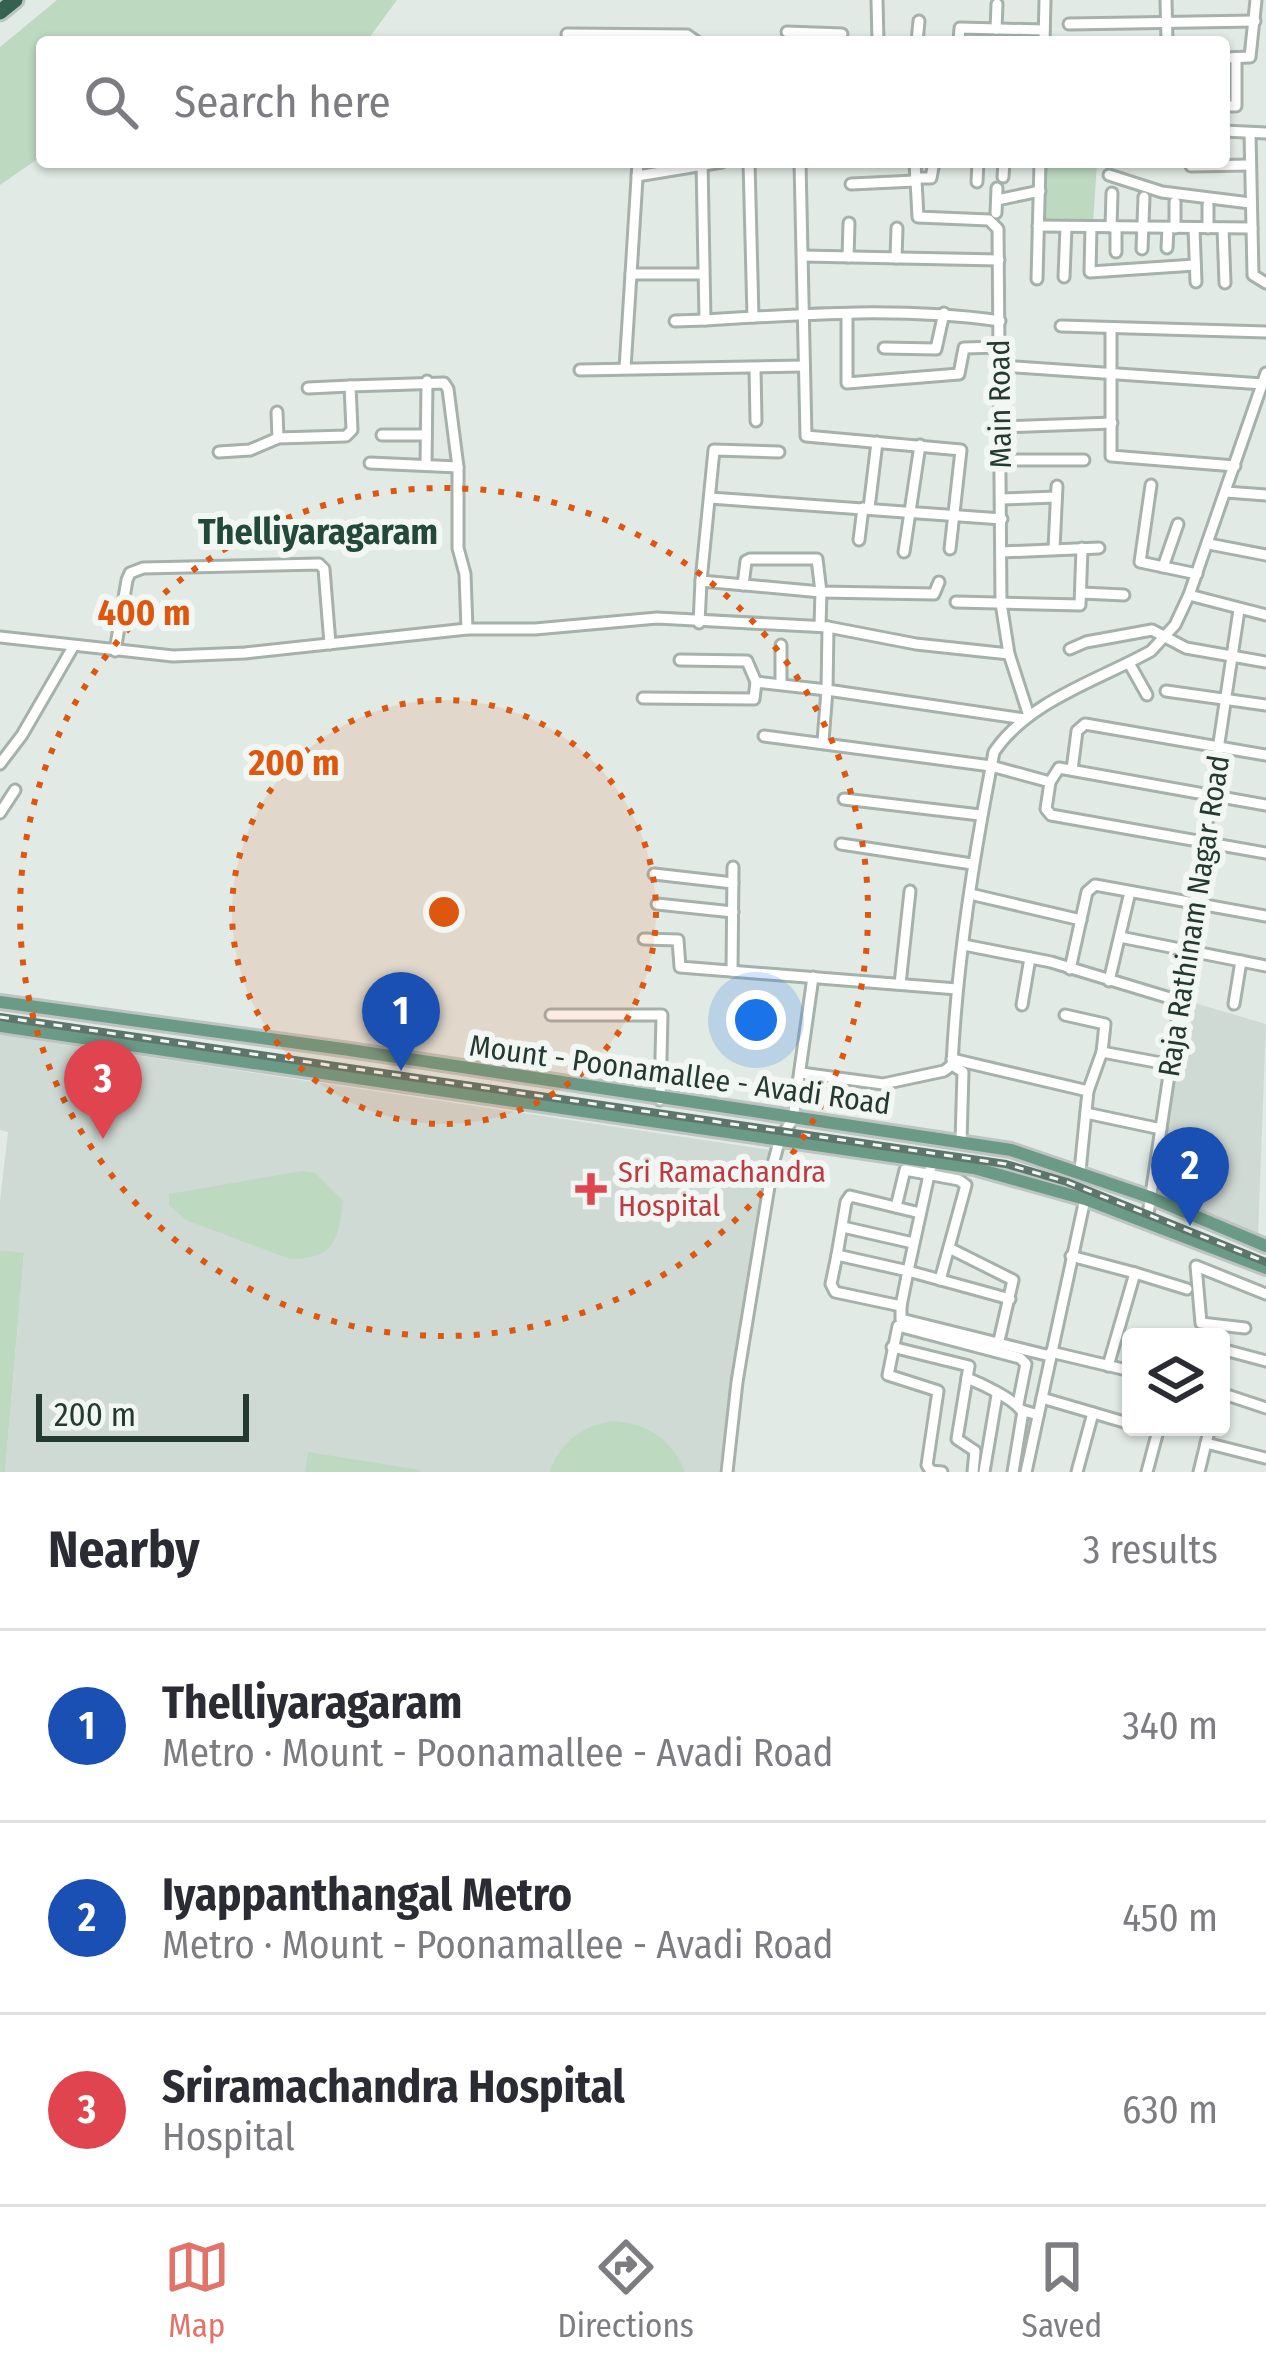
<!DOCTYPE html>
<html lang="en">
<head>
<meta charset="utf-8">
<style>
  body { margin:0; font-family:"Fira Sans Condensed",sans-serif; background:#f7f7f7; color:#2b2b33 }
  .controls { position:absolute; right:36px; bottom:36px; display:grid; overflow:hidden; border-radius:12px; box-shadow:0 3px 9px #0004 }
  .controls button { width:108px; height:108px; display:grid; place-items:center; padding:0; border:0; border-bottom:3px solid #e1e1e2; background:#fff; color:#2b2b33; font:60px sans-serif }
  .scale { position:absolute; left:36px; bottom:30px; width:213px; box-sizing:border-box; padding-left:12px; border:6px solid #243930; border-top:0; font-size:33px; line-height:42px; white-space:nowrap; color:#243930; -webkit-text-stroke:9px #f2f7f4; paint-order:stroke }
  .you { position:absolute; left:756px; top:1020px; width:42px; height:42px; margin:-30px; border:9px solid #fff; border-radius:50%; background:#1a73e8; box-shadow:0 0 0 18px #1a73e833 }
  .badge { display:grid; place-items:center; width:78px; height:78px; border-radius:50%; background:#e27368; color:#fff; font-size:39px; font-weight:700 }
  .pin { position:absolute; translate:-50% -99px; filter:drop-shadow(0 3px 6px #0008) }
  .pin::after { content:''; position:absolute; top:63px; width:42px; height:36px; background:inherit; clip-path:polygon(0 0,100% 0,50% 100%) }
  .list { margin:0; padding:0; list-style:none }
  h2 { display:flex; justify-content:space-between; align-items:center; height:156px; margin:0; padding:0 48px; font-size:51px }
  h2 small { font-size:39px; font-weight:400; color:#7c7c81 }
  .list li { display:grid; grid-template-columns:78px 1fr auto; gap:36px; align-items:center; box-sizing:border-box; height:192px; padding:0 48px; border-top:3px solid #e1e1e2 }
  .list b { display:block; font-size:45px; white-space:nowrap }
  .list p { margin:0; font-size:39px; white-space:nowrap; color:#7c7c81 }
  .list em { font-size:39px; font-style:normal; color:#7c7c81 }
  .icon { flex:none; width:66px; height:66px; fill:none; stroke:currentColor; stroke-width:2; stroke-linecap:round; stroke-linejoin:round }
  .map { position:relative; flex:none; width:1266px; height:1472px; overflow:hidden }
  .search { position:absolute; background:#fff; box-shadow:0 3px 9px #0004; left:36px; right:36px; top:36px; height:132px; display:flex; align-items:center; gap:30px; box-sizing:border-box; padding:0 42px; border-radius:12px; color:#7c7c81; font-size:45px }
  .sheet { height:732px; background:#fff }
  nav { display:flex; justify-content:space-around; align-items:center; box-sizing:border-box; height:168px; border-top:3px solid #e1e1e2; background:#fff; font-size:33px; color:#7c7c81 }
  nav a { display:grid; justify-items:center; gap:6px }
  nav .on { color:#e27368 }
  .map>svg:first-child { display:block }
</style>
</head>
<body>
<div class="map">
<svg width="1266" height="1472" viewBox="0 0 1266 1472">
  <rect width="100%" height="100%" fill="#e2eae5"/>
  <g fill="#d0dad4">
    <polygon points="1188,1001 1266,1024 1258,1235 1156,1193"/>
    <polygon points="0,1035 770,1150 719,1472 5,1472 24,1254 0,1250 0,1201 8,1132 0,1130"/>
  </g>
  <g fill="#bdd9c0">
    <polygon points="57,0 397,0 366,42 42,42 42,156 0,185 0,47"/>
    <polygon points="1046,162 1115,162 1097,164 1093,222 1047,222 1044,219"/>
    <path d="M302,1171l13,2 28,28c-5,39 -8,58 -53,58l-104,-39 -17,-15v-11z"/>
    <polygon points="0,1250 24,1253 5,1472 0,1472"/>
    <path d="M613,1421c35,2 59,19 72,51h-136c12,-30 32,-46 64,-51z"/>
    <polygon points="308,1452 420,1470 420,1472 305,1472"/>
  </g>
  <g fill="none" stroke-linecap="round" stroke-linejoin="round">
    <g stroke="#a5b1ab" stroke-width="15">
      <g id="minor">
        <polyline points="877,0 878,42"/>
        <polyline points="1166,0 1167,42"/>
        <polyline points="1069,24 1255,21"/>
        <polyline points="996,29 997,4"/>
        <polyline points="787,32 842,34"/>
        <polyline points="567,34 687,35 697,42"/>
        <polyline points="917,42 919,21"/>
        <polyline points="959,42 960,28 1044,30"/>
        <polyline points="1044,42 1045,0"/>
        <polyline points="1224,58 1250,57 1256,0"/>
        <polyline points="1224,106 1236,106 1236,58"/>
        <polyline points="1224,131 1266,133"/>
        <polyline points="1250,133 1253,275 1266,283"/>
        <path d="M702,162l3,158c98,-6 198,-13 295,1"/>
        <polyline points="749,162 753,317"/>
        <polyline points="800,162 806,436 961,450 950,549"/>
        <polyline points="915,162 918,217 989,220 998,229 1001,603 1009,654 1029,716"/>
        <polyline points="1191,166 1250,165"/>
        <polyline points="1109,175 1162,192 1250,203"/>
        <polyline points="637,176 722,162"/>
        <polyline points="1003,177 1004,162"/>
        <polyline points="915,178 931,178 934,162"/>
        <polyline points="977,182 978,162"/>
        <polyline points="851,184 915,181"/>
        <polyline points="997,200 1040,191"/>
        <polyline points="1175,202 1175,228"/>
        <polyline points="1208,205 1208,228"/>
        <polyline points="996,213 997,188"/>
        <polyline points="1038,226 1252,228"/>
        <polyline points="1091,227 1090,272 1195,265"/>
        <polyline points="1111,227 1112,193"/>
        <polyline points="1194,228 1196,282"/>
        <polyline points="1223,228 1225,283"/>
        <polyline points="1167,248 1168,228"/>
        <polyline points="1142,249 1144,197"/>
        <polyline points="1116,252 1116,227"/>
        <polyline points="803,256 999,260"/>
        <polyline points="848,257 849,223"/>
        <polyline points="896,258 897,228"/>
        <polyline points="631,274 638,162"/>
        <polyline points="1064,277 1066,227"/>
        <polyline points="1037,279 1040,162"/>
        <polyline points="847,316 847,383 959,374 964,348 1000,347"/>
        <polyline points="675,321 705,320"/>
        <polyline points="1061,326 1266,332"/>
        <polyline points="1111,329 1111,456 1235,466"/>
        <polyline points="884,348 936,349 944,313"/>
        <polyline points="1000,366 1263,384"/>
        <polyline points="625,368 631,274 703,274"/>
        <polyline points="755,368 756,421"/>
        <polyline points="580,370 804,366"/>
        <polyline points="308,388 350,386"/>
        <polyline points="277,412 278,438"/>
        <polyline points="1001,427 1112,423"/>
        <polyline points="382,435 426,435"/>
        <polyline points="219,452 250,450 278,438 346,436 352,430 350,386 444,383 448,389 458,467 458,548 465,574 467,629"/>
        <polyline points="779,452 714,450 701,581 821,592 820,626"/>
        <polyline points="1001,460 1084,460"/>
        <polyline points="370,463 458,467"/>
        <polyline points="426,465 427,381"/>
        <polyline points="1151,485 1140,562 1197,574"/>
        <polyline points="1226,492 1266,495"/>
        <polyline points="710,498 1002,519"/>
        <polyline points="1001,499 1056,497"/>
        <polyline points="869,508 877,442"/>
        <polyline points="859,540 863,508"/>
        <polyline points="1209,544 1266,555"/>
        <polyline points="1054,549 1057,486"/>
        <polyline points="904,552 920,445"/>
        <polyline points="1001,552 1099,548"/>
        <polyline points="1163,567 1178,524"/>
        <polyline points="743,585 746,561 750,559 817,559 821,592 934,594 939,582"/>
        <polyline points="1082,593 1124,595"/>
        <polyline points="1189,595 1266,615"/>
        <polyline points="956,602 1080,605 1082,548"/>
        <polyline points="699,623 701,581"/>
        <polyline points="828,627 827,690 1025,719"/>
        <polyline points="0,637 173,656 245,653 467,629 535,629 657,618 828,627 916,644 1009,654"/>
        <polyline points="1070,649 1086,642 1152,630 1186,648 1266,662"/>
        <polyline points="115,651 127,580 130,573 143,568 319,564 324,569 330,644"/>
        <polyline points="680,660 747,661 756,682"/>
        <polyline points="1129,663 1147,695"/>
        <polyline points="781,684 781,645"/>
        <polyline points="1166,691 1266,705"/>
        <polyline points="643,698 754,699 756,682 827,690 823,741"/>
        <polyline points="764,736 991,766 1050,782"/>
        <polyline points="0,764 22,735 73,647"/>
        <polyline points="1072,770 1077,731 1085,724 1266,755"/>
        <polyline points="844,799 980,815"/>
        <polyline points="1266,805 1059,768 1050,782 1046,809 1051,815 1266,853"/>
        <polyline points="0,813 15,790"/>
        <polyline points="841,844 972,864"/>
        <polyline points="654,874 733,883"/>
        <polyline points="970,894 1081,920"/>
        <polyline points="657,904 733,912"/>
        <polyline points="1120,937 1266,966"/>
        <polyline points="644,939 678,940 680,967 957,989"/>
        <polyline points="964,945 1051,962 1183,1002"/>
        <polyline points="1070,969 1087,892 1095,885 1266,916"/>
        <polyline points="732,971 733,867"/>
        <polyline points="1109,981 1130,892"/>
        <polyline points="900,984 910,891"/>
        <polyline points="1234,1004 1241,961"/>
        <polyline points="1022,1005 1030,958"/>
        <polyline points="551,1015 662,1015 660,1100"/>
        <polyline points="1065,1015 1105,1024 1102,1052 1088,1091 1080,1171"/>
        <polyline points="1102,1052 1172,1065"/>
        <polyline points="952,1059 1088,1091"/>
        <polyline points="801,1073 883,1084 944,1071 952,1065"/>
        <polyline points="1086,1113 1161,1129"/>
        <path d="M961,1141l2,-69 -11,-7c5,-105 22,-210 42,-313 34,-51 105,-72 157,-101l24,-26 14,-30 77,-222"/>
        <polyline points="932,1161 908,1271 1010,1299"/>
        <polyline points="896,1207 905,1170 959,1180 966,1185 940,1280"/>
        <polyline points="1147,1221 1239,610"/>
        <polyline points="843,1227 913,1243"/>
        <polyline points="949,1248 1013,1280 998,1345"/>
        <polyline points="837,1255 831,1284 835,1292 901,1306 901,1319 1050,1356"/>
        <polyline points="1071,1256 1135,1273 1108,1366"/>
        <polyline points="1135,1273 1187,1289"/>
        <polyline points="901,1306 908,1271 837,1255 846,1202 850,1196 920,1213"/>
        <polyline points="1245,1328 1201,1323 1196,1266 1266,1294"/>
        <polyline points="892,1347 969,1366 957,1439 975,1451 973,1472"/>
        <polyline points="1221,1349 1266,1361"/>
        <polyline points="1051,1352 1131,1371"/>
        <path d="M967,1378c15,6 45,20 54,32l17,5"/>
        <polyline points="1221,1393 1266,1408"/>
        <polyline points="1042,1398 1131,1424"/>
        <polyline points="1206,1443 1265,1458"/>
        <polyline points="727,1472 737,1382 772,1168 780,1138 793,1119 813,977"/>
        <polyline points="942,1472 931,1471 927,1465 938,1391 888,1375 898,1326 1020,1358 1026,1364 1018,1404"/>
        <polyline points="984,1472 997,1395"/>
        <polyline points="1013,1472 1023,1411"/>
        <polyline points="1026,1472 1085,1199"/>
        <polyline points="1077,1472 1093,1413"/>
        <polyline points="1147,1472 1159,1427"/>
        <polyline points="1199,1472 1210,1427"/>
      </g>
    </g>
    <g stroke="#bdc4c1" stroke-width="18">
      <g id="major">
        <polyline points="0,1002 350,1050 1011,1150 1152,1198 1266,1246"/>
        <polyline points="0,1026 974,1168 1085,1199 1266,1268"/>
      </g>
    </g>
    <g stroke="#bdc4c1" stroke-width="21">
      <polyline id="highway" points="0,12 15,0"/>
    </g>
    <use href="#minor" stroke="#fff" stroke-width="9"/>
    <use href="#major" stroke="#6b9b87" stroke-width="12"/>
    <use href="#highway" stroke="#336251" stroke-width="15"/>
    <g stroke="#5e756b" stroke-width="8">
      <polyline id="rail" points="0,1017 1006,1164 1067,1182 1266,1262"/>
    </g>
    <use href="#rail" stroke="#f2f7f4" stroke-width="3" stroke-dasharray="9" stroke-linecap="butt"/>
  </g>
  <circle cx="444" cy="912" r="212" fill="#de570e" fill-opacity=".12"/>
  <g fill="none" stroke="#de570e" stroke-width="6" stroke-dasharray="6 12">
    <circle cx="444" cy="912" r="212"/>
    <circle cx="444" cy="912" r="424"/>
  </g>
  <path fill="#e0444e" stroke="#f2f7f4" stroke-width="4.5" d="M585 1171h12v12h12v12h-12v12h-12v-12h-12v-12h12z"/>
  <g text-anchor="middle" stroke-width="12" stroke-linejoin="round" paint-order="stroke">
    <g font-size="30" fill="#243930" stroke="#f2f7f4">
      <text transform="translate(1000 404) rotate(-91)" y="10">Main Road</text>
      <text transform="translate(1194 916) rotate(-81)" y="10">Raja Rathinam Nagar Road</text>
      <text transform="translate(680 1075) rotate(8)" y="10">Mount - Poonamallee - Avadi Road</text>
    </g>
    <g font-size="30" fill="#be3a42" stroke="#f2f7f4" text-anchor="start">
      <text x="618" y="1182">Sri Ramachandra<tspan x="618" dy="34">Hospital</tspan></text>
    </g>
    <g font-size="36" font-weight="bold" fill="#22493a" stroke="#f2f7f4">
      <text x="318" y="544">Thelliyaragaram</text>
    </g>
  </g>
  <circle cx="444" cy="912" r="18" fill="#de570e" stroke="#f2f7f4" stroke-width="6"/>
  <g font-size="36" text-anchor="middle" font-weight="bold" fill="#de570e" stroke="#f2f7f4" stroke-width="12" stroke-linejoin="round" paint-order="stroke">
    <text x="144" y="625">400 m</text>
    <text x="294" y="775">200 m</text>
  </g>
</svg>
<div class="controls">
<button><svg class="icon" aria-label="layers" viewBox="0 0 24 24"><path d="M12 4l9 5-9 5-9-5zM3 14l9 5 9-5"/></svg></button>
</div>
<div class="scale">200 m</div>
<div class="you"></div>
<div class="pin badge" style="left:401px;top:1071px;background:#1a4fb4">1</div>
<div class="pin badge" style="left:1190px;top:1226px;background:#1a4fb4">2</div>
<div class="pin badge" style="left:103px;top:1139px;background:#e0444e">3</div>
<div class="search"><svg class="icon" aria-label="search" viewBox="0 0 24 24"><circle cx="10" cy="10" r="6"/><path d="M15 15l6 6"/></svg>Search here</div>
</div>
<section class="sheet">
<h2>Nearby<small>3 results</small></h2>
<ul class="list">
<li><span class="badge" style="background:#1a4fb4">1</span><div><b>Thelliyaragaram</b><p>Metro · Mount - Poonamallee - Avadi Road</p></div><em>340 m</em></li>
<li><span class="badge" style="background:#1a4fb4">2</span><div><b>Iyappanthangal Metro</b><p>Metro · Mount - Poonamallee - Avadi Road</p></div><em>450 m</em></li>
<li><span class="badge" style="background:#e0444e">3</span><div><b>Sriramachandra Hospital</b><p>Hospital</p></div><em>630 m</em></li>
</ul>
</section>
<nav>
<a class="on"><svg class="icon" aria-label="map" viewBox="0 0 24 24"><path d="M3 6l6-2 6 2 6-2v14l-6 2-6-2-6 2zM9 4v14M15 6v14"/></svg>Map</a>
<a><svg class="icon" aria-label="directions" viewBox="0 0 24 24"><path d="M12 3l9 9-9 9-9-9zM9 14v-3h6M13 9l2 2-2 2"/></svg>Directions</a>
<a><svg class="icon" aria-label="saved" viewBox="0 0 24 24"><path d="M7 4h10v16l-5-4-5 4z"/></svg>Saved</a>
</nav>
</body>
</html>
